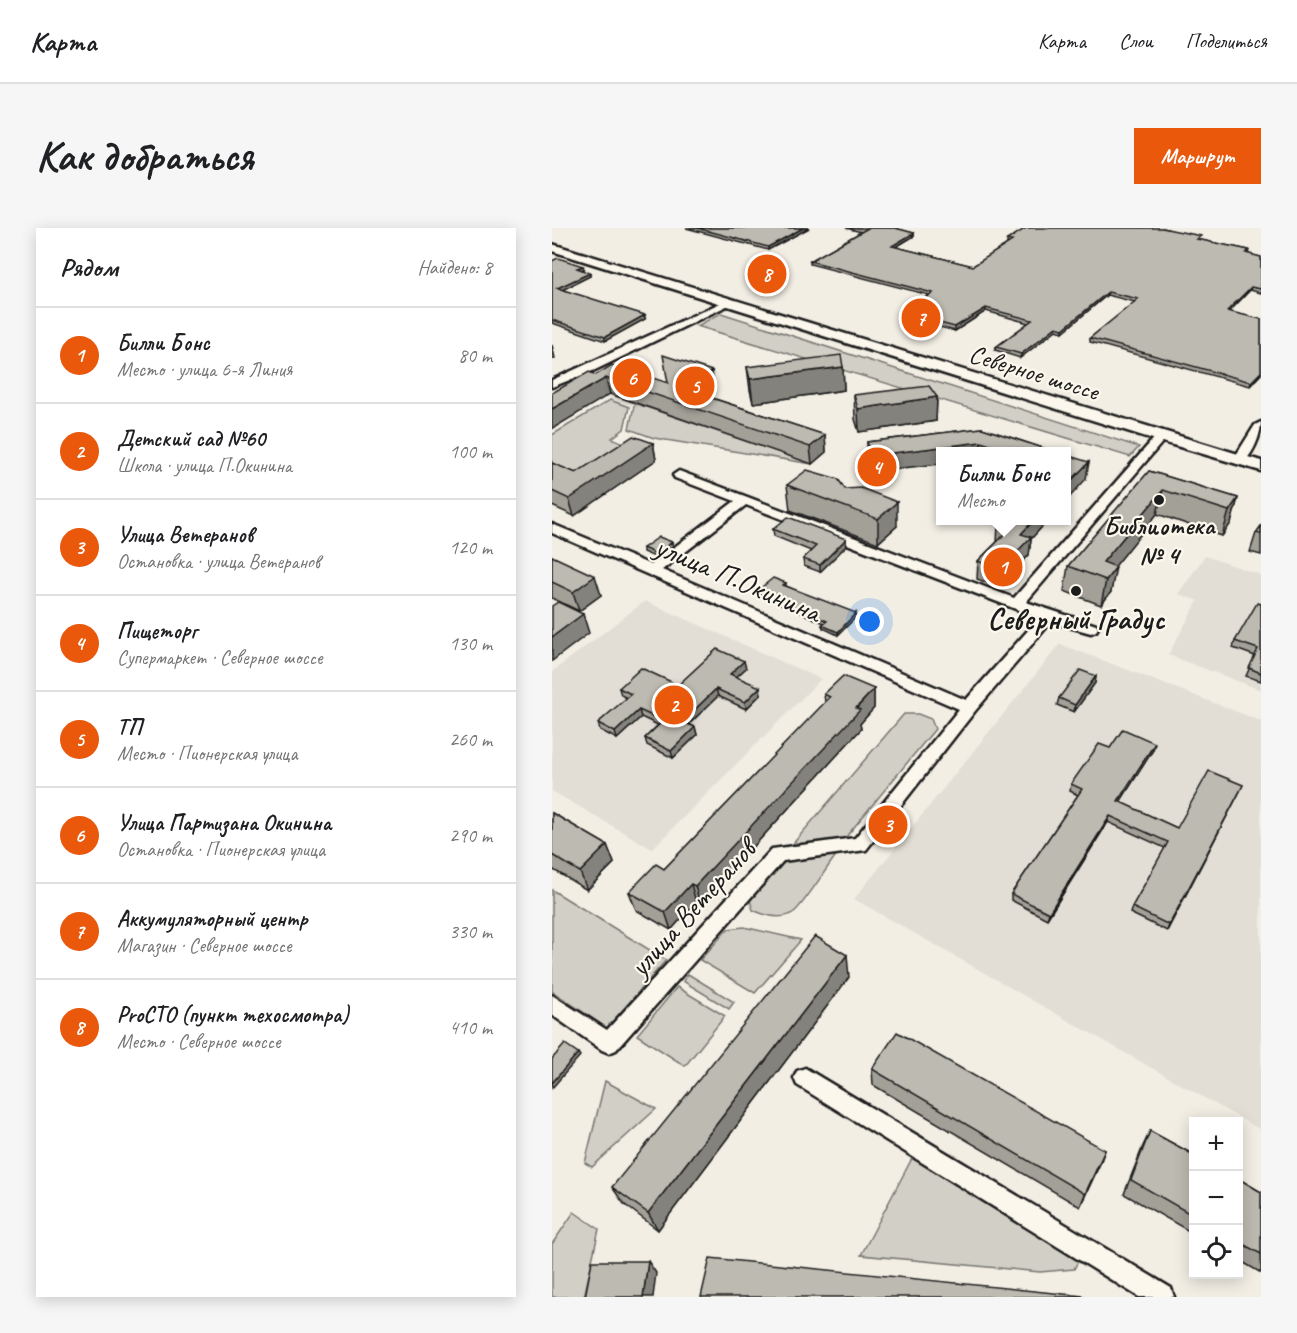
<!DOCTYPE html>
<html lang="ru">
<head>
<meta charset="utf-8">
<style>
  body { margin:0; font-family:Caveat,sans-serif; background:#f6f6f6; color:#202124 }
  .controls { position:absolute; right:18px; bottom:18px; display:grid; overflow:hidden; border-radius:0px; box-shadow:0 3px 15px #0003 }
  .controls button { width:54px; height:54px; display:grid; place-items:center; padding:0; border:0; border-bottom:2px solid #e0e0e0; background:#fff; color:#202124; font:30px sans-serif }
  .you { position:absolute; left:318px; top:394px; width:21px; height:21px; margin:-15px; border:4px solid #fff; border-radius:50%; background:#1a73e8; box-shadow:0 0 0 9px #1a73e833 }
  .badge { display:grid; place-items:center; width:39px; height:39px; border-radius:50%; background:#ea580c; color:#fff; font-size:20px; font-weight:700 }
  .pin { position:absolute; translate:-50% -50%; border:3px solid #fff; box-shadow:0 2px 6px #0006 }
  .popup { position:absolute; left:384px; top:219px; width:135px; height:78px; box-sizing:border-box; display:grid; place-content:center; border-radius:0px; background:#fff; filter:drop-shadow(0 2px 4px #0005); font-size:20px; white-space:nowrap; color:#757577 }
  .popup b { font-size:22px; color:#202124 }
  .popup::after { content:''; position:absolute; left:50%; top:100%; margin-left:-12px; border:12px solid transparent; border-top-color:#fff }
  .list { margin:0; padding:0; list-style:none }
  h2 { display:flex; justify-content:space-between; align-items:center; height:78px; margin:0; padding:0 24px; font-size:26px }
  h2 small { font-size:20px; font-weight:400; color:#757577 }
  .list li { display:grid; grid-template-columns:39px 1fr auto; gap:18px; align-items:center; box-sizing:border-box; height:96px; padding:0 24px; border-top:2px solid #e0e0e0 }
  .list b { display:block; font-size:22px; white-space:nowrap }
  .list p { margin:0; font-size:20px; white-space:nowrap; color:#757577 }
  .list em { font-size:20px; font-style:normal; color:#757577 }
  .icon { flex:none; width:33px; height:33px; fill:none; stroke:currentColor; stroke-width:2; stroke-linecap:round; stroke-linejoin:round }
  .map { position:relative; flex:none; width:709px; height:1069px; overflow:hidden; border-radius:0px }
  header { display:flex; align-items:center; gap:36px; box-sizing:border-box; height:84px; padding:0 30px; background:#fff; border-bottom:2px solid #e0e0e0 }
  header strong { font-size:28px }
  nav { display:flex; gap:33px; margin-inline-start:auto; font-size:21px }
  .intro { display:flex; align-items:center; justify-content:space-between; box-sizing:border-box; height:144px; padding:0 36px }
  h1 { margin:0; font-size:42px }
  .button { padding:15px 27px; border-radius:0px; background:#ea580c; color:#fff; font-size:21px; font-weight:700 }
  main { display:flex; gap:36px; padding:0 36px }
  aside { flex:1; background:#fff; border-radius:0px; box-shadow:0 3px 15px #0003 }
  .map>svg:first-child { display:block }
</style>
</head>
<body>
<header>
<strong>Карта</strong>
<nav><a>Карта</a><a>Слои</a><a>Поделиться</a></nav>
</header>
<div class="intro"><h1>Как добраться</h1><a class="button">Маршрут</a></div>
<main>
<aside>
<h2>Рядом<small>Найдено: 8</small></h2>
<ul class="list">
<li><span class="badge">1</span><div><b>Билли Бонс</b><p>Место · улица 6-я Линия</p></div><em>80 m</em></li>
<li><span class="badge">2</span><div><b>Детский сад №60</b><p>Школа · улица П.Окинина</p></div><em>100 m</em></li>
<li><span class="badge">3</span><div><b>Улица Ветеранов</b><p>Остановка · улица Ветеранов</p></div><em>120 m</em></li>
<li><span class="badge">4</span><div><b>Пищеторг</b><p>Супермаркет · Северное шоссе</p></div><em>130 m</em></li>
<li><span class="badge">5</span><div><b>ТП</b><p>Место · Пионерская улица</p></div><em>260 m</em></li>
<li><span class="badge">6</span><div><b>Улица Партизана Окинина</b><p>Остановка · Пионерская улица</p></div><em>290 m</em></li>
<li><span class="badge">7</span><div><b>Аккумуляторный центр</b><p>Магазин · Северное шоссе</p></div><em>330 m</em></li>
<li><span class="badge">8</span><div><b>ProСТО (пункт техосмотра)</b><p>Место · Северное шоссе</p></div><em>410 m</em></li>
</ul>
</aside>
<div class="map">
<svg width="709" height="1069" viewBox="0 0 709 1069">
  <rect width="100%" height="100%" fill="#f2eee4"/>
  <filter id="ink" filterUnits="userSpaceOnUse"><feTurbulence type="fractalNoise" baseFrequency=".0167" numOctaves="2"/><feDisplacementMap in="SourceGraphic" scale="12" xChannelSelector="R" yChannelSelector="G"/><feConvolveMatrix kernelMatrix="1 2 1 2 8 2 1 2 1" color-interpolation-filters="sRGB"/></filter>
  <g filter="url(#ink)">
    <g fill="#e2ded5">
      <polygon points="653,328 709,347 709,462 616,427 646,373 626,366"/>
      <polygon points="93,373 269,451 100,621 0,563 0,444"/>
      <polygon points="508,416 709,493 709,902 302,671"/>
    </g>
    <g fill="#d2cfc6" stroke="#777671" stroke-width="1.5">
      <polygon points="169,85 587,219 578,229 145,98"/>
      <polygon points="58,172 77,179 72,201 60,210 76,217 21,253 0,245 0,207"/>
      <polygon points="85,176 260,236 102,210 77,201 82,178"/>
      <polygon points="352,486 366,486 379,491 383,501 289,615 238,619"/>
      <path d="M285,626c-10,13 -32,49 -43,58 -12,9 -30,3 -41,-2l-3,-10 33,-40z"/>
      <polygon points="0,662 114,732 55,800 0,763"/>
      <polygon points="192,699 249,712 203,765 148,732 176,701"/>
      <polygon points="136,746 182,774 177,781 131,753"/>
      <polygon points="125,759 173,788 133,838 85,807"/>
      <polygon points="53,853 104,881 40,939 33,935"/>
      <polygon points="366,919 533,1020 522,1041 488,1044 309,1027"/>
      <polygon points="22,984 47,1001 32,1069 0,1069 0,1016"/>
    </g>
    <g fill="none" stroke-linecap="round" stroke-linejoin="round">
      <g stroke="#1c1c1c" stroke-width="5">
        <g id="minor">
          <polygon points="175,72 183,74 43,142 0,159 0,152"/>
          <path d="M709,194c0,13 -9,37 -22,42l-4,-1 -2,-3 22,-35z"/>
          <path d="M609,206l6,3 -2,2 -139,163 70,23 2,3 -2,3 -5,2 -40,-11 -76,89 -109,139 -83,11 -167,189 -7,3 -7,-3 -50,-35v-20l55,35 165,-181 83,-11 104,-129 -407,-176v-9l99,41 84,-64 -60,-23 -2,-3 6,-4 335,127 143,-163zM194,277l293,113 -73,82 -304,-130z"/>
          <polygon points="253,840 619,1060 622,1069 587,1069 245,857 242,850 245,843"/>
        </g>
      </g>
      <g stroke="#1c1c1c" stroke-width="5">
        <polygon id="major" points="0,16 709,233 709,243 604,212 0,23"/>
      </g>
      <use href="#minor" fill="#fbf7ec" fill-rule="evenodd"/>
      <use href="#major" fill="#fbf7ec" fill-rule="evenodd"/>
    </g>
    <g fill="#a3a098" stroke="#1c1c1c" stroke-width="1.5">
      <polygon points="134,0 257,0 216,22"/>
      <polygon points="294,0 343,0 362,5 362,8 344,19 421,38 456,16 455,16 455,12 612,0 648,12 697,22 696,26 709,29 709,65 698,62 677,84 709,91 709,146 698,158 538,114 538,110 583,74 555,67 511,104 504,102 468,130 443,122 444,119 476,95 434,83 403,103 380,97 375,99 346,91 346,88 377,67 258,36 258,33 309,4"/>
      <polygon points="0,33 32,41 30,42 38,45 38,48 10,62 93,91 53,113 0,95"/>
      <polygon points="195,139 291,139 292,162 201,175 198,162"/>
      <polygon points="44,147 116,155 162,159 151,167 273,207 274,224 260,236 58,166"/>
      <polygon points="302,167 385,169 384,193 307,204 303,191"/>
      <polygon points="430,200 503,224 388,224 341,241 341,244 321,247 315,230 315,214"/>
      <polygon points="101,215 104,232 22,288 0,278 0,235 24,245"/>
      <polygon points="597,243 686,270 679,295 670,308 605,286 563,338 559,364 549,377 512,363 516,338"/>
      <polygon points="235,257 293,261 345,298 326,315 238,282"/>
      <polygon points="451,292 496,292 479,311 477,327 447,359 425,351 426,333 445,314 446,297"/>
      <polygon points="709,298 709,327 698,324 704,305"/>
      <polygon points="221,301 294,311 294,318 268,344 252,338 251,331 259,323 222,308"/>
      <polygon points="121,318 105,330 91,324 91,320"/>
      <polygon points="0,328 49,367 27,383 0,370"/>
      <polygon points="234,355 234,358 304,389 286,407 271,400 270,397 272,395 206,366 205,363"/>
      <polygon points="709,376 709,453 694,448 703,428 681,420 683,413"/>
      <polygon points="194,440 184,449 209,466 194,481 166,468 137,496 143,499 145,507 121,530 95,517 93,510 106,497 89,489 65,511 48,502 46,495 75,470 69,467 67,460 126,457"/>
      <polygon points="544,448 543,455 522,484 505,477 507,470"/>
      <polygon points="322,461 322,480 308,496 309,501 148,677 144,674 119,702 84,682 77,664 112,641 273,475 272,466"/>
      <polygon points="558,520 601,522 568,574 625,600 688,563 615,703 578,685 580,679 613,620 556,594 495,691 459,672 459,666 526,567 518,563 519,556"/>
      <polygon points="0,585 55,617 62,635 35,662 0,641"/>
      <polygon points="297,749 106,1002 72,976 60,959"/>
      <polygon points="320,841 553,922 528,979 321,857"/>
      <polygon points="598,903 642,927 642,1006 572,966 591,918"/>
      <polygon points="687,951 709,964 709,1045 687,1032"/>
    </g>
    <g fill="#84827c" stroke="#1c1c1c" stroke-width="1.5">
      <polygon points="251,0 257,0 216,22 216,19"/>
      <polygon points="362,5 362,8 340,21 340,18"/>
      <polygon points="31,38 32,41 25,44 25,40"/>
      <polygon points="38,45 38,48 6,64 5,60"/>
      <polygon points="699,59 698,62 674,87 675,83"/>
      <polygon points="556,64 555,67 511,104 511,101"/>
      <polygon points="434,80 434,83 403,103 403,99"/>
      <polygon points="93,87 93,91 53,113 53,109"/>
      <polygon points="380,93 380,97 375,99 375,96"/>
      <polygon points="504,99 504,102 468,130 469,126"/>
      <polygon points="0,117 3,130 0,131"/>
      <polygon points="291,139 292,162 201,175 198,151"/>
      <polygon points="160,143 162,159 135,177 132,161"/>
      <polygon points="709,144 709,146 698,158 699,154"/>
      <polygon points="54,150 58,166 0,201 0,181"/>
      <polygon points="385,169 384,193 307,204 306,181"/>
      <polygon points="273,207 274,224 260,236 258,219"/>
      <polygon points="429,214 429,224 388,224 388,236 341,241 341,244 321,247 320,230 340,225"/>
      <polygon points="101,215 104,232 22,288 17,271"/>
      <polygon points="537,234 534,251 514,273 514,258"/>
      <polygon points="611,262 605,286 552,352 551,334"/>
      <polygon points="686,270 679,295 670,308 677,283"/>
      <polygon points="345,274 345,298 326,315 326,291"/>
      <polygon points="482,292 496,292 479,311 477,327 447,359 448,342 469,306"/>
      <polygon points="294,311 294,318 268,344 268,337"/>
      <polygon points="120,314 121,318 105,330 104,326"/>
      <polygon points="564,339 559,364 549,377 554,352"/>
      <polygon points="43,348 49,367 27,383 21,364"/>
      <polygon points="304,385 304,389 286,407 286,404"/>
      <polygon points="31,386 37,405 0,433 0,409"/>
      <polygon points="192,433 194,440 180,453 178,446"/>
      <polygon points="544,448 543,455 522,484 523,477"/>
      <polygon points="208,459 209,466 194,481 193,474"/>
      <polygon points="164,461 166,468 132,501 130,494"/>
      <polygon points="322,461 322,480 308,496 309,501 148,677 143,658"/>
      <polygon points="87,482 89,489 65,511 63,504"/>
      <polygon points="143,499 145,507 121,530 119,523"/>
      <polygon points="603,515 601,522 564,580 566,573"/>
      <polygon points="691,557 688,563 615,703 617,697"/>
      <polygon points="558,588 556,594 495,691 497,685"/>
      <polygon points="55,617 62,635 35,662 28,644"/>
      <polygon points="139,656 144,674 119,702 113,684"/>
      <polygon points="295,727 297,749 106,1002 96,985"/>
      <polygon points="26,825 28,828 0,860 0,855"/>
      <polygon points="553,922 548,936 528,979 533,966"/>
      <polygon points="96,1033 104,1045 101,1069 91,1069"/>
    </g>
    <g fill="#bdbab1" stroke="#1c1c1c" stroke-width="1.5">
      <polygon points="145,0 251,0 216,19"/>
      <polygon points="316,0 343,0 362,5 340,18 421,38 460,13 455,12 474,0 610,0 649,8 645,11 697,22 694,25 709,29 709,61 699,59 675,83 709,91 709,144 699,154 538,110 586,71 556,64 511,101 504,99 469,126 444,119 480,92 434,80 403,99 380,93 375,96 346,88 381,65 258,33"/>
      <polygon points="6,30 31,38 25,40 38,45 5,60 93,87 53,109 0,92 0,33"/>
      <polygon points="111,127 160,143 132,161 273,207 258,219 54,150 0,181 0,165 37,144 44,147 60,137 116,155"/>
      <polygon points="289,127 291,139 198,151 195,139"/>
      <polygon points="377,158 385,169 306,181 302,167"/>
      <polygon points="430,200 503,224 459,224 429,214 340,225 341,227 320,230 315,214"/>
      <polygon points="81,208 101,215 17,271 0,263 0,235 24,245"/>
      <polygon points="514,227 537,234 514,258"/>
      <polygon points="255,242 286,251 293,261 309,260 345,274 326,291 235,257"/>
      <polygon points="597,243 686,270 677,283 611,262 551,334 564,339 554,352 516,338"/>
      <polygon points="236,289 294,311 268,337 251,331 264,318 221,301"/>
      <polygon points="451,292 482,292 469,306 479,309 448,342 426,333 458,301 446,297"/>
      <polygon points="709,298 709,306 704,305"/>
      <polygon points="107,309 120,314 104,326 91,320"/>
      <polygon points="0,328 43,348 21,364 0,354"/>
      <polygon points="221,350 234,355 231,357 304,385 286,404 270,397 275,393 205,363"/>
      <polygon points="6,374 31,386 0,409 0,378"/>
      <polygon points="705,375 709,376 709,445 697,440 706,421 683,413"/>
      <polygon points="165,421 192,433 178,446 208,459 193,474 164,461 130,494 143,499 119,523 93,510 111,493 87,482 63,504 46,495 79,466 67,460 89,440 126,457"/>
      <polygon points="528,442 544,448 523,477 507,470"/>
      <polygon points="291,448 322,461 304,480 308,482 143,658 139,656 113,684 77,664 104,636 112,641 278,469 272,466"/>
      <polygon points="571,501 603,515 566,573 625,600 657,543 691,557 617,697 580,679 616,614 558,588 497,685 459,666 530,561 519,556 547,516 558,520"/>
      <polygon points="0,585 55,617 28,644 0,627"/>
      <polygon points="263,708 295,727 96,985 60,959"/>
      <polygon points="345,804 553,922 533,966 320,841"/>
      <polygon points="13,816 26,825 0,855 0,831"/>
      <polygon points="598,903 642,927 642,988 579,952"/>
      <polygon points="687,951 709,964 709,1026 687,1014"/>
      <polygon points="158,1030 531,1068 531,1069 149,1069"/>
      <polygon points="40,1033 96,1033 91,1069 33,1069"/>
    </g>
  </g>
  <g fill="#1c1c1c" stroke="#fbf7ec" stroke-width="2">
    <circle cx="607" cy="272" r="6"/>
    <circle cx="524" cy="363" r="6"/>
  </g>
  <g text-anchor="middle" stroke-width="4.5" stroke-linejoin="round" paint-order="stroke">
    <g font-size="26" fill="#1c1c1c" stroke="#fbf7ec">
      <text transform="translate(482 144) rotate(17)" y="9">Северное шоссе</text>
    </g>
    <g font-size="26" font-weight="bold" fill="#1c1c1c" stroke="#fbf7ec">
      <text x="607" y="306">Библиотека<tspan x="607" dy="30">№ 4</tspan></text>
    </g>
    <g font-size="30" fill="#1c1c1c" stroke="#fbf7ec">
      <text transform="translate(186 351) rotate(23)" y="10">улица П.Окинина</text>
      <text transform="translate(140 680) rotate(-48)" y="10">улица Ветеранов</text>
    </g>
    <g font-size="30" font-weight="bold" fill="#1c1c1c" stroke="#fbf7ec">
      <text x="524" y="401">Северный Градус</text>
    </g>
  </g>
</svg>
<div class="controls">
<button>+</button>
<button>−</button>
<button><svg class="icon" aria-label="locate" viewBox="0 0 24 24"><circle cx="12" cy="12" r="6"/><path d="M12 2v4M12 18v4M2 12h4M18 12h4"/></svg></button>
</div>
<div class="you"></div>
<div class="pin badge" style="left:451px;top:339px">1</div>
<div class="popup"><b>Билли Бонс</b>Место</div>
<div class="pin badge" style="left:122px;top:477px">2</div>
<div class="pin badge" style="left:336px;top:597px">3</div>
<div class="pin badge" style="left:325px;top:239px">4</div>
<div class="pin badge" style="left:143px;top:158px">5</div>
<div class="pin badge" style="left:80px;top:150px">6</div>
<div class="pin badge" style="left:369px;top:90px">7</div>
<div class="pin badge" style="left:215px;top:46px">8</div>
</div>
</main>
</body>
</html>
